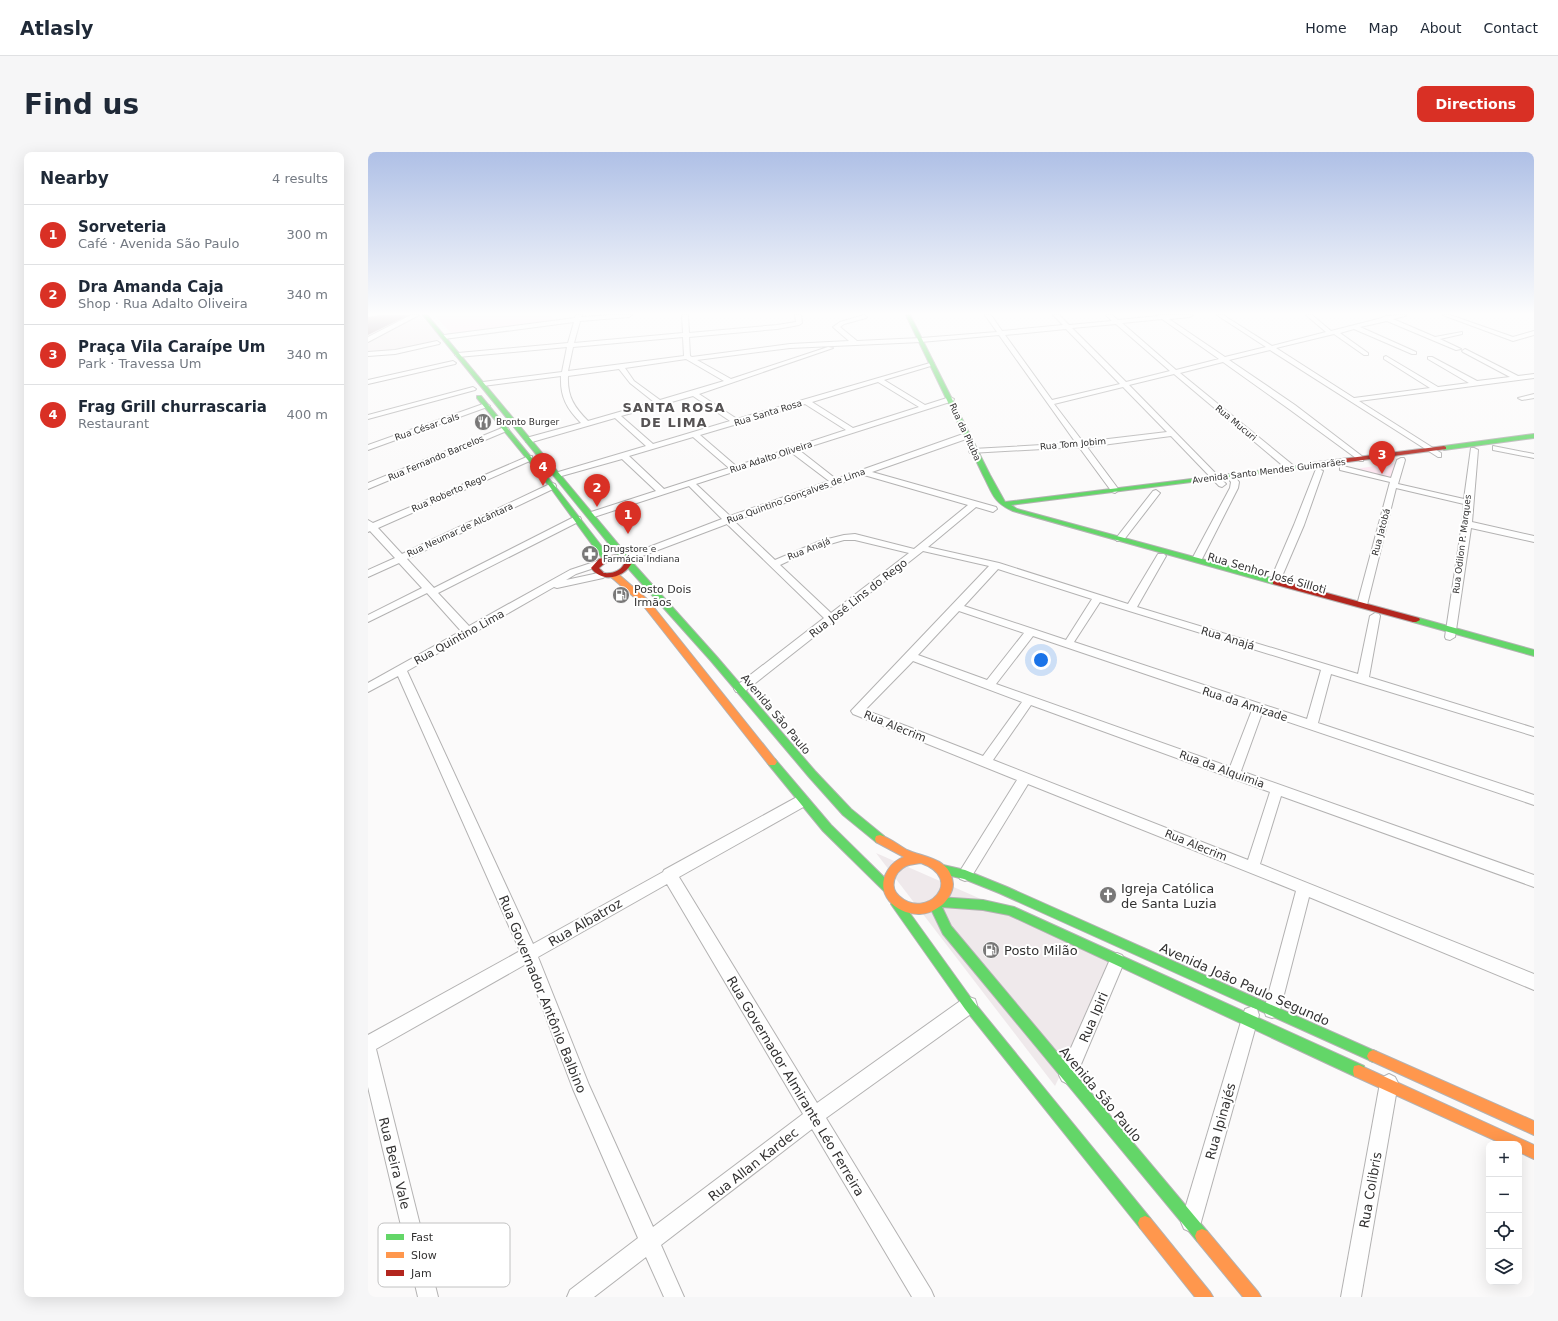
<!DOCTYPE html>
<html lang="en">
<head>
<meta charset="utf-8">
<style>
  body { margin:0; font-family:"DejaVu Sans",sans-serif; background:#f6f6f7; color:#1f2937 }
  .controls { position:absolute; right:12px; bottom:12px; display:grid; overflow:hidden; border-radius:8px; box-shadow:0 4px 16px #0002 }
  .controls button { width:36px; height:36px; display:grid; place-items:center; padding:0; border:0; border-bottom:1px solid #e0e1e3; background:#fff; color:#1f2937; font:20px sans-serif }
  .you { position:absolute; left:673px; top:508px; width:14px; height:14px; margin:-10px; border:3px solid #fff; border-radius:50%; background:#1a73e8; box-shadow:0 0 0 6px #1a73e833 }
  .badge { display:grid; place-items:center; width:26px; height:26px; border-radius:50%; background:#d93025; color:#fff; font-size:13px; font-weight:700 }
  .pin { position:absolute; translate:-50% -33px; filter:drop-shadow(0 1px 2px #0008) }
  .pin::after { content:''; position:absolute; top:21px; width:14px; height:12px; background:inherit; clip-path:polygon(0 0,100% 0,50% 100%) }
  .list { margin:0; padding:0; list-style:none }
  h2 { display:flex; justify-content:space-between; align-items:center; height:52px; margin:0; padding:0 16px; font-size:17px }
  h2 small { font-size:13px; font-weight:400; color:#747a83 }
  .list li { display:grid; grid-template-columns:26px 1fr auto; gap:12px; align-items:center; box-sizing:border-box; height:60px; padding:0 16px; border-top:1px solid #e0e1e3 }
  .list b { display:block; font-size:15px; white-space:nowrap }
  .list p { margin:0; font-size:13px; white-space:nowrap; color:#747a83 }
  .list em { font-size:13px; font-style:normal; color:#747a83 }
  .icon { flex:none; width:22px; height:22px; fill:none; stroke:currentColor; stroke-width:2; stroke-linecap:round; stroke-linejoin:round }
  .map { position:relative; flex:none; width:1166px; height:1145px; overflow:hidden; border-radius:8px }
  header { display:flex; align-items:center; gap:24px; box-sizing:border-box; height:56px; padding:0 20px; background:#fff; border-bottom:1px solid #e0e1e3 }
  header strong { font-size:19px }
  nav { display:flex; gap:22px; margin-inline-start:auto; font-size:14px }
  .intro { display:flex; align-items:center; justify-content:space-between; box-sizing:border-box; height:96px; padding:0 24px }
  h1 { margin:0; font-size:28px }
  .button { padding:10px 18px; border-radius:8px; background:#d93025; color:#fff; font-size:14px; font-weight:700 }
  main { display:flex; gap:24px; padding:0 24px }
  aside { flex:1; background:#fff; border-radius:8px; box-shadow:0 4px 16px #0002 }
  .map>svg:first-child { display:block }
</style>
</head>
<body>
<header>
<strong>Atlasly</strong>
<nav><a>Home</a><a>Map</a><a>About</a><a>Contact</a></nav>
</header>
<div class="intro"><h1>Find us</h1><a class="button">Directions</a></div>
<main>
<aside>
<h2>Nearby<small>4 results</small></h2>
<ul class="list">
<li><span class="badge">1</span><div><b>Sorveteria</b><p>Café · Avenida São Paulo</p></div><em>300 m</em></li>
<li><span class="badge">2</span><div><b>Dra Amanda Caja</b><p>Shop · Rua Adalto Oliveira</p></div><em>340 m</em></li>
<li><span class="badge">3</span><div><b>Praça Vila Caraípe Um</b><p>Park · Travessa Um</p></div><em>340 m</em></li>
<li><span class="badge">4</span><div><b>Frag Grill churrascaria</b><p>Restaurant</p></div><em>400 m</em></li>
</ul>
</aside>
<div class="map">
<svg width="1166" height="1145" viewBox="0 0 1166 1145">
  <rect width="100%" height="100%" fill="#fbfafa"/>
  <g fill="#efe9eb">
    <polygon points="0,163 52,163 74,187 14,201 0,201"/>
    <polygon points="508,701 748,806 687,934"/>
  </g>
  <g fill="#fde7f1">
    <polygon points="66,163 182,163 187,168 84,182"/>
    <polygon points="1028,311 1022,326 987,317"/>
  </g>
  <polygon fill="#a3939b" points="14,163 41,163 0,183 0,165"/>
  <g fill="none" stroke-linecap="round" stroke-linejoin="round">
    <g stroke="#b3b2b2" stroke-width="2">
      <g id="street">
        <polygon points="43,163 51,163 0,190 0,185"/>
        <path d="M208,163h6l-1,2 32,-2h19l-3,2 -49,4 -6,22 109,-10 -1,-18h6l1,18 88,-8 19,-3 -1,-7h6l1,8 -3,2 -22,4 -88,8 1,19 2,1 98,-13 59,-3 -16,-14 7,-5 24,-7 3,2 -1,1 -22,6 -4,3 17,14 64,-3 76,-6 -12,-17h6l11,16 61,-6 -10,-10h6l10,10 43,-4 -6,-6h6l6,5 40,-4 -1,-1h36l-3,2 -21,2 56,38 41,-10 -49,-32h6l49,31 54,-14 -20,-17h6l19,16 51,-13 3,-2 21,-1 -1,1 -12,3 42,18 27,-5v2l-22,5 21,10 -5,1 -69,-29 -27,6 56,25v2h-4l-58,-25 -14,4 28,20v2h-4l-30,-21 -58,14 78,50 76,-10 -46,-29v-2l2,-1 52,31 31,-4 -41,-24v-2h4l45,24 33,-4 -47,-25 -1,-1 3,-2 53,27 16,-2v4l-175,23 82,52v4h-3l-168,-107 -41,10 66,45 68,52v4h-3l-71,-52 -66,-47 -43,11 114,93v4h-6l-114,-96 -45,11 97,99 -4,3 -3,-1 -48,-50 -84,11 32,43 -4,3 -3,-1 -33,-45 -109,6 -1,-2 4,-2 103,-6 -77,-108 -78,7 -131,6 -93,12 34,19 97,-32 5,1 -134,46 38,25 193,-56h4v2l-50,15 41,25 25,-8 4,2 -1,2 -154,49 37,29 127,-45h6v4l-97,34 124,35 1,2 -4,3 -17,-5 -48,40 71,16 129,41 30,-50h6l2,2 -29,51 221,67 12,-58 5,-3 4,1 1,2 -11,61 165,51v8l-203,-62 -13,49 216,72v10l-272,-92 -21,58 293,104v12l-253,-91 -21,68 274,110v16l-225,-93 -29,113 -2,6 -6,2 -6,-2 -2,-6 32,-119 -268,-107 -58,95 -5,2 -5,-2 -2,-4 2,-4 57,-91 -164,-66 -2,-3 138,-145 -66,-15 -179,141h-8l-2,-3 2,-3 88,-68 -97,-94 -98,37h-6l-2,-2 2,-2 99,-38 -33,-33 -95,31h-6l-1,-2 1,-2 68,-22 -34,-32 -64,18 -4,-2 1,-2 91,-27 -31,-28 -83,24h-6v-4l55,-15c-14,-14 -21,-26 -20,-47l-78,10 -3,-2 3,-2 79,-10 5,-25 -109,10 -3,-2 3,-2 110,-10 6,-21 -130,17 -3,-2 3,-2 131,-17zM794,167l57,40 -43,11 -54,-47zM748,172l54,47 -44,11 -54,-54zM698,177l54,55 -68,16 -47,-65zM315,185l1,19 -116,15 5,-24zM318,207l38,22 -64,19 -26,-19 -9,-13zM251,217l11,14 24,19 -66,19c-14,-14 -21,-25 -20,-45zM510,230l41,25 -66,21 -41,-26zM755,235l44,45 -84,10 -29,-38zM325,244l37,25 -77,23 -32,-28zM437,252l41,26 -110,36 -36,-31zM325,285l36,31 -65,21 -35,-33zM424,301l37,28 -99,35 -34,-32zM496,323l104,30 -54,44 -59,-15 -11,1 -24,6 -45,19 -41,-39zM476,388h11l54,13 -78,60 -51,-48 36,-17zM630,417l94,30 -26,41 -102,-34zM732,450l221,68 -14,49 -233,-77zM591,459l65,22 -37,47 -69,-25zM665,484l219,74 -22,57 -234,-83zM545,509l109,41 -39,54 -118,-46zM663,553l239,87 -22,68 -255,-100z"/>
        <polygon points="1075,163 1082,163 1145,185 1166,179 1166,183 1145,189"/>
        <polygon points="69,189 72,191 71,192 27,202 0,204 0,200 27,198"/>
        <polygon points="85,209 88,211 87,212 0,232 0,228"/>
        <polygon points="105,235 108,237 107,238 0,267 0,263"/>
        <polygon points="1166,242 1166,246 1154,248 1150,246"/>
        <polygon points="115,252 118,252 122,254 0,298 0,293"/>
        <polygon points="134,276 140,276 141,278 0,337 0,331"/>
        <polygon points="1125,294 1166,302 1166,306 1125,298"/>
        <polygon points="1103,296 1106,296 1110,298 1104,370 1166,384 1166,390 1103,376 1087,485 1082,488 1078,487 1077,485 1094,372 1096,352 1028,336 999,453 998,455 990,455 989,453 1022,330 972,318 972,314 975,314 1023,326 1029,308 1033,306 1036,306 1037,308 1030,332 1096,347"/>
        <path d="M161,304h3v4l-154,68 24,26 150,-71 3,1 1,2 -1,2 -148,71 27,29 140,-71h6l1,2 -1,2 -142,72 31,33 101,-56 27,-9 3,1 2,2 -2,2 -24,8 -10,6 37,-8 5,3 -5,3 -46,10 -3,-1 -147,84 126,273 130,-72 1,-2 133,-73 5,-1 5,1 2,4 -2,4 -128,72 138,226 146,-104 6,-2 6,2 2,6 -2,6 -149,107 105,172 3,7h-22l-100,-168 -151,116 23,52h-20l-18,-40 -52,40h-27l3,-7 68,-52 -65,-149 -47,-125 -150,85 62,248h-20l-50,-210v-52l152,-84 -122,-275 -30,16v-9l93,-52 -34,-38 -59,29v-7l54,-27 -23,-25 -31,14v-7l27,-12 -25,-27 -2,1v-12l5,3zM299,732l136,230 -150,113 -64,-142 -51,-128z"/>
        <polygon points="948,317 951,317 955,319 936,373 912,429 907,432 904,431 902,429 926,373"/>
        <polygon points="859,322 865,322 871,330 870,336 834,407 829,410 826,409 824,407 862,336 863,330 858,324"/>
        <polygon points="788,338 792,341 755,389 749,389 747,387 749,385 785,339"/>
        <polygon points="749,801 754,803 757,808 706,929 700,932 694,929 691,923 744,803"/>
        <polygon points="883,855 889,857 891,863 833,1070 830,1077 823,1080 816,1077 813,1070 875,863 877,857"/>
        <polygon points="1021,922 1027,925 1030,931 993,1145 973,1145 1012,931 1015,925"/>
      </g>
    </g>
    <g stroke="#b3b2b2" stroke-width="2">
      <g id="fast">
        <polygon points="55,163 59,163 260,404 260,408 254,408"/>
        <path d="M538,163h4l80,160 15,27 307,-38 1,1 -3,2 -299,38 6,4 262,71v4h-6l-260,-73c-20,-9 -20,-17 -30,-36z"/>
        <polygon points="109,244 113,244 186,333 242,405 242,409 236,409 182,335 109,246"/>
        <polygon points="1166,282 1166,286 1076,298 1073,296 1076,294"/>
        <polygon points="258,410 264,410 349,505 447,619 483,657 516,684 517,687 516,690 512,691 508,690 475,663 441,625 343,509 258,414"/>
        <polygon points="1045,466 1051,466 1166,498 1166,504 1045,470 1044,468"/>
        <polygon points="404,606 407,607 463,673 524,733 525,736 524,739 520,741 516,739 455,679 401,613 399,610 401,607"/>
        <polygon points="575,713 597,718 639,735 1009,900 1011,904 1009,908 1005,910 1001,908 631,741 596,727 571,721 570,718 571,715"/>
        <polygon points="570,745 615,748 646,755 996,914 997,919 996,924 991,925 986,924 641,763 615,758 574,755 583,774 839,1079 841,1084 839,1089 834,1091 829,1089 575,782 561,753 566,747"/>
        <polygon points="529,747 533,749 605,849 782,1066 784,1071 782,1076 777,1078 772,1076 597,857 525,755 523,752 525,749"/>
      </g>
    </g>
    <g stroke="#b3b2b2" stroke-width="2">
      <g id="slow">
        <polygon points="243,421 249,421 280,448 407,607 409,610 407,613 401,613 274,452 243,425"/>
        <path d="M512,683c10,3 18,10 27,15 18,8 44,8 46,34 0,7 -5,16 -11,21 -7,5 -14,9 -22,9 -24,1 -47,-21 -32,-44 4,-6 8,-10 16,-13l-28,-15 -1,-3 1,-3zM553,711c45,16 5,58 -22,33 -10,-9 -5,-24 7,-30 5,-2 10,-2 15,-3z"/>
        <polygon points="1005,898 1166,969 1166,983 1001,908 999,904 1001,900"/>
        <polygon points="991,913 1166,993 1166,1007 1151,1000 1151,992 1135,992 986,924 985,919 986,914"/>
        <polygon points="777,1064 782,1066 842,1140 845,1145 827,1145 772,1076 770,1071 772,1066"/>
        <polygon points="834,1077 839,1079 890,1140 893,1145 875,1145 829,1089 827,1084 829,1079"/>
      </g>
    </g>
    <g stroke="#b3b2b2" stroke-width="2">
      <g id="jam">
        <polygon points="1076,294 1078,295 1078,297 942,315 939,313 942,311"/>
        <path d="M247,403l13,1 5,5c-8,17 -30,23 -42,7l8,-9zM247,407l10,3c-3,8 -11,12 -21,11l-5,-5 6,-5z"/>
        <polygon points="905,428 911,428 1051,466 1052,468 1048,470 1045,470 905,432"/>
      </g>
    </g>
    <use href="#street" fill="#fefefe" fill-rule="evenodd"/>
    <use href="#fast" fill="#63d668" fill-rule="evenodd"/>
    <use href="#slow" fill="#ff974d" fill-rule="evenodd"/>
    <use href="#jam" fill="#b3261e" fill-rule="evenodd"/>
  </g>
  <linearGradient id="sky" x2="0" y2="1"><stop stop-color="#afc0e6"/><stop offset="0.5" stop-color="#fdfdfd"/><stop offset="1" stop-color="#fdfdfd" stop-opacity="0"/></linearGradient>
  <rect width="1166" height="323" fill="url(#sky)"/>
  <defs>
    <g id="restaurant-disc" transform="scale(0.9)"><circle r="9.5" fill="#797878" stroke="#fff"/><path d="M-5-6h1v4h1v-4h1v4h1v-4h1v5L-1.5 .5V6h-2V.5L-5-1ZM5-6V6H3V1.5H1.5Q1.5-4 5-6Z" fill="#fff"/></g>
    <g id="pharmacy-disc" transform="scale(0.9)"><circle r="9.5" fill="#797878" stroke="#fff"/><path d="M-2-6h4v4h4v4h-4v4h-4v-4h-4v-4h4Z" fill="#fff"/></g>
    <g id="fuel-disc" transform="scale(0.9)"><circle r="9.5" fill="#797878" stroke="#fff"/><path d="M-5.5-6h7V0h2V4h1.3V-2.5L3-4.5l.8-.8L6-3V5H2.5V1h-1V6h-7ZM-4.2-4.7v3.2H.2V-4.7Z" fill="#fff"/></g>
    <g id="church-disc" transform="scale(0.9)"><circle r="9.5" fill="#797878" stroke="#fff"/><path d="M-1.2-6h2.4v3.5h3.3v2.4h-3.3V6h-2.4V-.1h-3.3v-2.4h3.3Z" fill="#fff"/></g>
  </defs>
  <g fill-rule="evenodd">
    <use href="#restaurant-disc" x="115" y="270"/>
    <use href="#pharmacy-disc" x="222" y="402"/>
    <use href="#fuel-disc" x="253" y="443"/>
    <use href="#church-disc" x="740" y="743"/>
    <use href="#fuel-disc" x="623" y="798"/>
  </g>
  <g text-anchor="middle" stroke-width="4" stroke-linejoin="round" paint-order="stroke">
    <g font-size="9" fill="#333232" stroke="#fff">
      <text transform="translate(400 261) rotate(-17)" y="3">Rua Santa Rosa</text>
      <text transform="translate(868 271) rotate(40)" y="3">Rua Mucuri</text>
      <text transform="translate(59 275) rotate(-19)" y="3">Rua César Cals</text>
      <text transform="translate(597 280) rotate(65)" y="3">Rua da Pituba</text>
      <text transform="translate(705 292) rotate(-5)" y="3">Rua Tom Jobim</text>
      <text transform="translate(403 305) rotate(-18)" y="3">Rua Adalto Oliveira</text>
      <text transform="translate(68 306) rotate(-23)" y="3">Rua Fernando Barcelos</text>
      <text transform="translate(901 319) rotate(-7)" y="3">Avenida Santo Mendes Guimarães</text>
      <text transform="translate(81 341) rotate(-24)" y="3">Rua Roberto Rego</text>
      <text transform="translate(428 344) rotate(-20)" y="3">Rua Quintino Gonçalves de Lima</text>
      <text transform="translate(92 378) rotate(-25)" y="3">Rua Neumar de Alcântara</text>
      <text transform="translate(1013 380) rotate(-75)" y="3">Rua Jatobá</text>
      <text transform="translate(1094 392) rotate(-83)" y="3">Rua Odilon P. Marques</text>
      <text transform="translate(441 397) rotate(-22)" y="3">Rua Anajá</text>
    </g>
    <g font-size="9" fill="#333232" stroke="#fff" text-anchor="start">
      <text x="128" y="273">Bronto Burger</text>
      <text x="235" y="400">Drugstore e<tspan x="235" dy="10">Farmácia Indiana</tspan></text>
    </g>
    <g font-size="11" fill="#333232" stroke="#fff">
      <text transform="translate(899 421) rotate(16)" y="4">Rua Senhor José Silloti</text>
      <text transform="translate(490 446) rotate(-38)" y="4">Rua José Lins do Rego</text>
      <text transform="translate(91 485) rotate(-29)" y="4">Rua Quintino Lima</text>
      <text transform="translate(860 486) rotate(17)" y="4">Rua Anajá</text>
      <text transform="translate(877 552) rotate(18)" y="4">Rua da Amizade</text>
      <text transform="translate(408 562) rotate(50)" y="4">Avenida São Paulo</text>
      <text transform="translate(527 574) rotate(22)" y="4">Rua Alecrim</text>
      <text transform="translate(854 617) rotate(20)" y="4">Rua da Alquimia</text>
      <text transform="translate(828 693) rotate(22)" y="4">Rua Alecrim</text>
    </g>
    <g font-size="11" fill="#333232" stroke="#fff" text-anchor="start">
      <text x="266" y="441">Posto Dois<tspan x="266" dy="13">Irmãos</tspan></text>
    </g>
    <g font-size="13" font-weight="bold" letter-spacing="1" fill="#565354" stroke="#fff">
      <text x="306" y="260">SANTA ROSA<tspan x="306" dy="15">DE LIMA</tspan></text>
    </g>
    <g font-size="13" fill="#333232" stroke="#fff" text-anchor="start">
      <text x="753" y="741">Igreja Católica<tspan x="753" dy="15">de Santa Luzia</tspan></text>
      <text x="636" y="803">Posto Milão</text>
    </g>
    <g font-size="13" fill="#333232" stroke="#fff">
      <text transform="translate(217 770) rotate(-30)" y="5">Rua Albatroz</text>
      <text transform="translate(877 832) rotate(24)" y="5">Avenida João Paulo Segundo</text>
      <text transform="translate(175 842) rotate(68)" y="5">Rua Governador Antônio Balbino</text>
      <text transform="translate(725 865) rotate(-67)" y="5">Rua Ipiri</text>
      <text transform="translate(428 934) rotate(59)" y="5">Rua Governador Almirante Léo Ferreira</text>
      <text transform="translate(733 942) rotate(50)" y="5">Avenida São Paulo</text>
      <text transform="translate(852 969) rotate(-74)" y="5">Rua Ipinajés</text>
      <text transform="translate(27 1011) rotate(76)" y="5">Rua Beira Vale</text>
      <text transform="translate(385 1012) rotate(-38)" y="5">Rua Allan Kardec</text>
      <text transform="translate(1002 1038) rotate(-80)" y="5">Rua Colibris</text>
    </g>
  </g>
  <rect x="10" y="1071" width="132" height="64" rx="6" fill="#fff" stroke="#c2c2c2" stroke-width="1"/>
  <rect x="18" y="1082" width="18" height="6" fill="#63d668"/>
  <rect x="18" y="1100" width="18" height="6" fill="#ff974d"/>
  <rect x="18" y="1118" width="18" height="6" fill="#b3261e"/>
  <g font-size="11" fill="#333232">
    <text x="43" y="1089">Fast</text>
    <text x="43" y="1107">Slow</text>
    <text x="43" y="1125">Jam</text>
  </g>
</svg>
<div class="controls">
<button>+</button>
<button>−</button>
<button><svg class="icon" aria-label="locate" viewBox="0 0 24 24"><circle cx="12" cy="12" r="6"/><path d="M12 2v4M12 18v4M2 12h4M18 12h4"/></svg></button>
<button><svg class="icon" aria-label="layers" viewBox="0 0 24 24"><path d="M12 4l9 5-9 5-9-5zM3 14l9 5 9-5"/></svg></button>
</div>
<div class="you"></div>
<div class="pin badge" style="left:260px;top:382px">1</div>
<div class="pin badge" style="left:229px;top:355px">2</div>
<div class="pin badge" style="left:1014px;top:322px">3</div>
<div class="pin badge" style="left:175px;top:334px">4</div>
</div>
</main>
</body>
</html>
